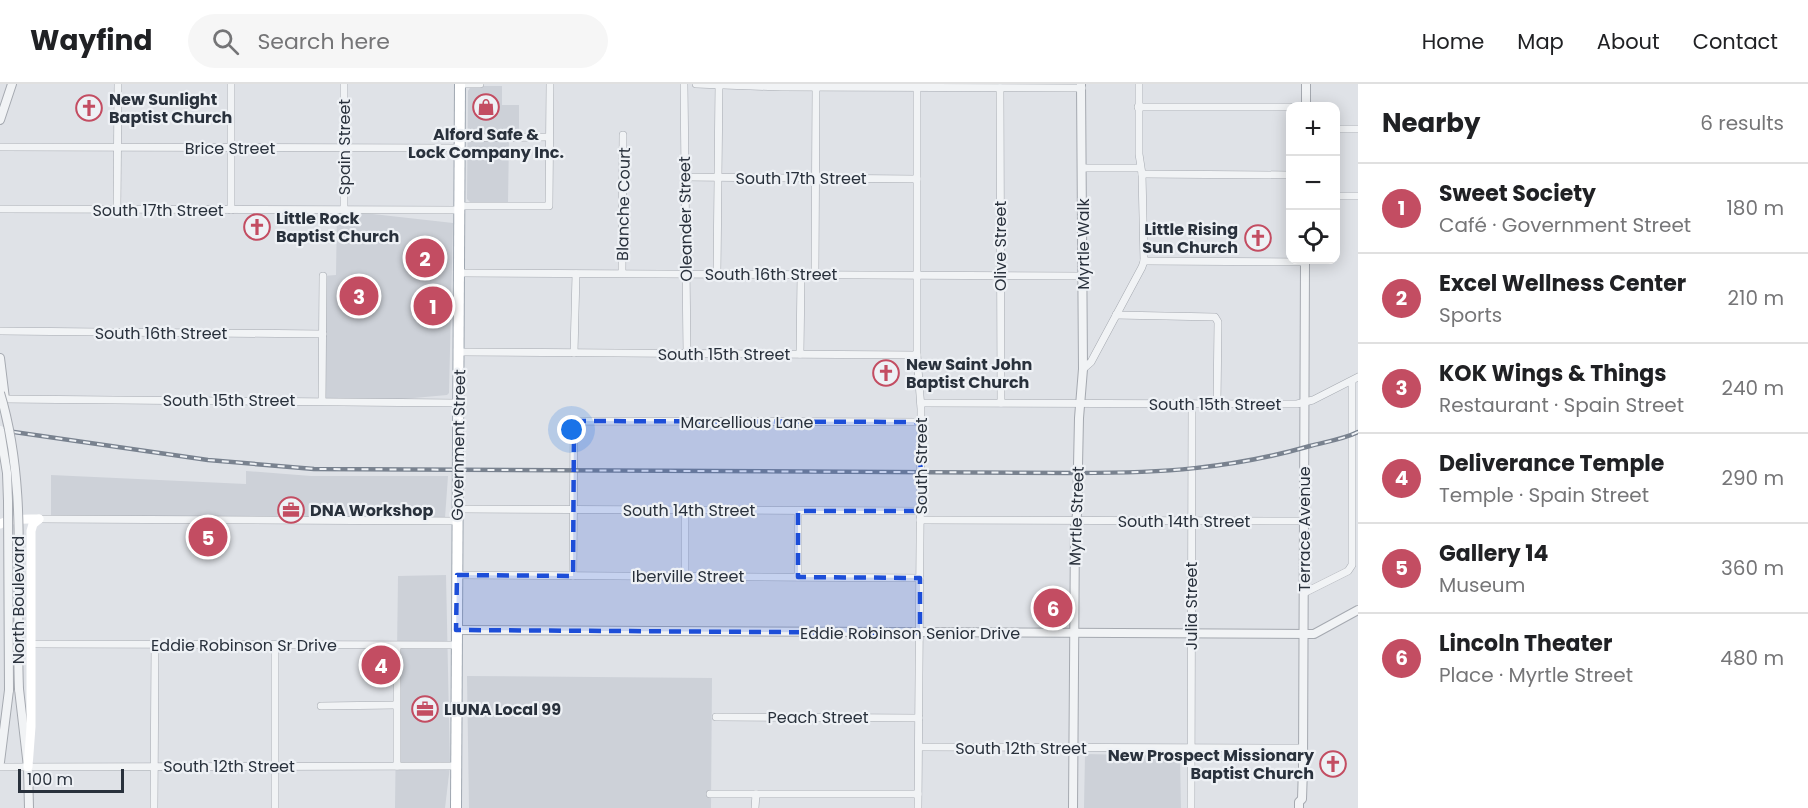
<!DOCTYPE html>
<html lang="en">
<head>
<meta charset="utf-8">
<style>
  body { margin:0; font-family:Poppins,sans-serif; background:#f6f6f6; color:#202124 }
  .controls { position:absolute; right:18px; top:18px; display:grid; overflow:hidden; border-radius:12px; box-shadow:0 3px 15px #0003 }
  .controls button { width:54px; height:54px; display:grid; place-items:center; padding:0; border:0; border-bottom:2px solid #e0e0e0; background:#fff; color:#202124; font:30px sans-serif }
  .scale { position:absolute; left:18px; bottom:15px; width:106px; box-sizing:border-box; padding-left:6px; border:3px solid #29313c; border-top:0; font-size:16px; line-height:21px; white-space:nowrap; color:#29313c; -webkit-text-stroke:4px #eef1f5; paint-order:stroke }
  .you { position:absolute; left:572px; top:346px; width:21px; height:21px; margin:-15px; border:4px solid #fff; border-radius:50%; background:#1a73e8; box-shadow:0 0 0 9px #1a73e833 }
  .badge { display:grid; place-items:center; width:39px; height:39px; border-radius:50%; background:#c34d62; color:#fff; font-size:20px; font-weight:700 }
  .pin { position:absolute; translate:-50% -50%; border:3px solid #fff; box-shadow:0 2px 6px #0006 }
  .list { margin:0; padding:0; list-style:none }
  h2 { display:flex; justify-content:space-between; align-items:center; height:78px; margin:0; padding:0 24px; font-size:26px }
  h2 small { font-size:20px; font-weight:400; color:#757577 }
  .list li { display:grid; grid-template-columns:39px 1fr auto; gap:18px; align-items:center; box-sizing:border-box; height:90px; padding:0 24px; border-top:2px solid #e0e0e0 }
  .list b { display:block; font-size:22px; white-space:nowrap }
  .list p { margin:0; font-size:20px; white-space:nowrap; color:#757577 }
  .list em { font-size:20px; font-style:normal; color:#757577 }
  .icon { flex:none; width:33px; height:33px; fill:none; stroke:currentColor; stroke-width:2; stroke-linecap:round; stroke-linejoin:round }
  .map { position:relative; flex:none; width:1358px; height:724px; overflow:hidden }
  header { display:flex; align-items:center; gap:36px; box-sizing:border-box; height:84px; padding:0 30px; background:#fff; border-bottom:2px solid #e0e0e0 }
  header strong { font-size:28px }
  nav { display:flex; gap:33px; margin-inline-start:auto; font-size:21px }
  .search { width:420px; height:54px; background:#f6f6f6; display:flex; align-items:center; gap:15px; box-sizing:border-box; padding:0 21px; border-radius:33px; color:#757577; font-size:22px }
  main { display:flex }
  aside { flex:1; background:#fff }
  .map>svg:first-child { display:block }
</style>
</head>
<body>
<header>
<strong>Wayfind</strong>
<div class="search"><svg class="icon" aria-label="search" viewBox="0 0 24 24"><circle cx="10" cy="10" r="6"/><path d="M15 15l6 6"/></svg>Search here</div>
<nav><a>Home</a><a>Map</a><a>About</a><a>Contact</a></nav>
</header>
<main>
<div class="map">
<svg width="1358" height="724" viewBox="0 0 1358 724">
  <rect width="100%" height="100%" fill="#dfe2e7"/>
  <g fill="#cdd1d8">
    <polygon points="471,2 502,2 502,21 519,21 519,55 509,56 508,118 470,118 467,115 468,7"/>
    <polygon points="337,126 453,139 449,309 447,311 381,317 322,317 323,192 336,191"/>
    <polygon points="246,387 311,392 448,392 445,434 51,432 51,391 246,400"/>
    <polygon points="446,491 450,682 445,724 395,724 398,492"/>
    <polygon points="467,592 712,594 711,724 469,724"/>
    <polygon points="1085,670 1180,672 1181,724 1084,724"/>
  </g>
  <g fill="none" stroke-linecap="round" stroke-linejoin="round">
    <g stroke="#a5a9b0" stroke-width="8">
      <g id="minor">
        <polyline points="344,0 344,126"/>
        <polyline points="460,0 480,0"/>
        <polyline points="684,0 687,270"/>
        <polyline points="696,0 781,3 1082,4"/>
        <polyline points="917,4 917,271 921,325 918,724"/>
        <polyline points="1000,4 1001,319"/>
        <polyline points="1138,23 1290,23"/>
        <polyline points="1336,45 1358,45"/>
        <polyline points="460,54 549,53"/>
        <polyline points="0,63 460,64"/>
        <polyline points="1083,84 1140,84"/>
        <polyline points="1142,90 1290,91"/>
        <polyline points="684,93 917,95"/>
        <polyline points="1336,112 1358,112"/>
        <polyline points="460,122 549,122 550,0"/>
        <polyline points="0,125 460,126"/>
        <polyline points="117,126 118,0"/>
        <polyline points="231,126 231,0"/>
        <polyline points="1144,177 1305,178"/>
        <polyline points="459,189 1082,192"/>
        <polyline points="622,189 623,51"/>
        <polyline points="717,190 719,0"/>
        <polyline points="815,191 816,3"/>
        <polyline points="1116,231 1215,233 1218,238 1217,320"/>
        <polyline points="0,247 323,250"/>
        <polyline points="459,268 917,271"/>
        <polyline points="574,269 576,190"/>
        <polyline points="800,270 801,191"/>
        <polyline points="1083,285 1091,278 1142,183 1144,177 1142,90 1139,70 1139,0"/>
        <polyline points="2,315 458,319"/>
        <polyline points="322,317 323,192"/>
        <polyline points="921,319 1297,320 1313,316 1358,293"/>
        <polyline points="457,425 920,427"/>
        <polyline points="685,426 685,492"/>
        <polyline points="39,435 457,437"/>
        <polyline points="920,436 1304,437"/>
        <polyline points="457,491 920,494"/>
        <polyline points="573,492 574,337 921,338"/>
        <polyline points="798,493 798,427"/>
        <polyline points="1304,509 1348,487 1352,481 1352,297"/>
        <polyline points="31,560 456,561"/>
        <polyline points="321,622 396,621"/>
        <polyline points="716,633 919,634"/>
        <polyline points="919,663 1303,664"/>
        <polyline points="397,682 397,562"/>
        <polyline points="0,683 457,682"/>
        <polyline points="710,710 918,710"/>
        <polyline points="154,724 155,560"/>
        <polyline points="275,724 275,561"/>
        <polyline points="755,724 756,710"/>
        <polyline points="1191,724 1192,321"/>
      </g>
    </g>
    <g stroke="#a5a9b0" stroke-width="10">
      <g id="tertiary">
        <polyline points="1306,22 1306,0"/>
        <polyline points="0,36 12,0"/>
        <polyline points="0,274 5,315"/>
        <polyline points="456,546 1314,550 1358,526"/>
        <polyline points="19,605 28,683 29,724"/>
        <polyline points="0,678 9,606"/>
        <polyline points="1073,724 1075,445 1077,430 1079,334 1083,285 1081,0"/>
        <polyline points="1299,724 1299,718 1302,715 1303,684 1305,176"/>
      </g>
    </g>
    <g stroke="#9fa7b1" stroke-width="12">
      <polyline id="primary" points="456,724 460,0"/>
    </g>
    <use href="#minor" stroke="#f1f3f5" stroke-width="7"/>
    <use href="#tertiary" stroke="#f1f3f5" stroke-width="8"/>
    <g stroke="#fff" stroke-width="9">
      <path d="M0,440c11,-6 26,-5 39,-5"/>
      <polyline points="28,683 31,643 31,447 33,440 39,435"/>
    </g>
    <use href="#primary" stroke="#fff" stroke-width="10"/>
    <g stroke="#79828f" stroke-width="4.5">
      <path id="rail" d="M0,346l208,30 106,9 764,4c82,0 152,-4 232,-27 15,-4 34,-7 48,-14"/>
    </g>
    <use href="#rail" stroke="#eef1f5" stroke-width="2" stroke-dasharray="7" stroke-linecap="butt"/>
    <g stroke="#a5a9b0" stroke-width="10" stroke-linecap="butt">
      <g id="tertiary-bridge">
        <path d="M0,309c29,96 15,197 19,296"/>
        <polyline points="0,346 7,389 8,417 9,606"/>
      </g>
    </g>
    <use href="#tertiary-bridge" stroke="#f1f3f5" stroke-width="8"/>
  </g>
  <path fill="#1d4ed8" fill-opacity="0.2" stroke="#1d4ed8" stroke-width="4.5" stroke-dasharray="12 8" stroke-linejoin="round" d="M574,337l347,1 -1,89h-122v66l122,1v55l-464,-3 1,-55 116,1z"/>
  <defs>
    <g id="shop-ring" transform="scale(1.35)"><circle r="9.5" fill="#eef1f5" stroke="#c34d62" stroke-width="1.5"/><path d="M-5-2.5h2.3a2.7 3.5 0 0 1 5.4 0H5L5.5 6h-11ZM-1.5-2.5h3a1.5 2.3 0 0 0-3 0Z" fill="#c34d62"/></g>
    <g id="church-ring" transform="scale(1.35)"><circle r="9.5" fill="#eef1f5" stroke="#c34d62" stroke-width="1.5"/><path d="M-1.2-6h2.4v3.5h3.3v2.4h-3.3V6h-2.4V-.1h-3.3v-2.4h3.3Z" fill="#c34d62"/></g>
    <g id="office-ring" transform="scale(1.35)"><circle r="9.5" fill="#eef1f5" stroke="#c34d62" stroke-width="1.5"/><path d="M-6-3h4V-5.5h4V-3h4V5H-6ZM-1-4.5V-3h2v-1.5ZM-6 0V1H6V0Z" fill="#c34d62"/></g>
  </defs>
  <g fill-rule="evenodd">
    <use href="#shop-ring" x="486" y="23"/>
    <use href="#church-ring" x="89" y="24"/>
    <use href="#church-ring" x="257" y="143"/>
    <use href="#church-ring" x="1258" y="154"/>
    <use href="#church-ring" x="886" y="289"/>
    <use href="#office-ring" x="291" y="426"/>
    <use href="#office-ring" x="425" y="625"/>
    <use href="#church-ring" x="1333" y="680"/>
  </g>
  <g text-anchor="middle" stroke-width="4.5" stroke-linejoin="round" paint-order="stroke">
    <g font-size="16" font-weight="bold" fill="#29313c" stroke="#eef1f5" text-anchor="start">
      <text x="109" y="21">New Sunlight<tspan x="109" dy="18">Baptist Church</tspan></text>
      <text x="486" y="56" text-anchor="middle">Alford Safe &amp;<tspan x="486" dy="18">Lock Company Inc.</tspan></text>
      <text x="276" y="140">Little Rock<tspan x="276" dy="18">Baptist Church</tspan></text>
      <text x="1238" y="151" text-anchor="end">Little Rising<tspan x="1238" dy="18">Sun Church</tspan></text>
      <text x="906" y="286">New Saint John<tspan x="906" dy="18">Baptist Church</tspan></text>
      <text x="310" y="432">DNA Workshop</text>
      <text x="444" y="631">LIUNA Local 99</text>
      <text x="1314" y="677" text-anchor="end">New Prospect Missionary<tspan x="1314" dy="18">Baptist Church</tspan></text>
    </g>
    <g font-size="16" fill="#29313c" stroke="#eef1f5">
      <text transform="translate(344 63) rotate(-90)" y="6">Spain Street</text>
      <text x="230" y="70">Brice Street</text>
      <text x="801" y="100">South 17th Street</text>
      <text transform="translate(623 120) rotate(-89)" y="6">Blanche Court</text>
      <text x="158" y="132">South 17th Street</text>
      <text transform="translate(685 135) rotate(-91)" y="6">Oleander Street</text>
      <text transform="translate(1083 160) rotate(-90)" y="6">Myrtle Walk</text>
      <text transform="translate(1000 162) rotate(-90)" y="6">Olive Street</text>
      <text x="771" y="196">South 16th Street</text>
      <text x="161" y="255">South 16th Street</text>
      <text x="724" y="276">South 15th Street</text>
      <text x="229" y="322">South 15th Street</text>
      <text x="1215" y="326">South 15th Street</text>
      <text x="747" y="344">Marcellious Lane</text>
      <text transform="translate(458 361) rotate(-89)" y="6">Government Street</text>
      <text transform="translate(921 382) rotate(-90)" y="6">South Street</text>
      <text x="689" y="432">South 14th Street</text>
      <text transform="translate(1076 432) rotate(-88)" y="6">Myrtle Street</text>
      <text x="1184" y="443">South 14th Street</text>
      <text transform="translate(1304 445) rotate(-90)" y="6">Terrace Avenue</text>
      <text x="688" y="498">Iberville Street</text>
      <text transform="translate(18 516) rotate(-90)" y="6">North Boulevard</text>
      <text transform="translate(1191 522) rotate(-90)" y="6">Julia Street</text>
      <text x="910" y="555">Eddie Robinson Senior Drive</text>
      <text x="244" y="567">Eddie Robinson Sr Drive</text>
      <text x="818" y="639">Peach Street</text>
      <text x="1021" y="670">South 12th Street</text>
      <text x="229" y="688">South 12th Street</text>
    </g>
  </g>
</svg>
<div class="controls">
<button>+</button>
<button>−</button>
<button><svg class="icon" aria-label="locate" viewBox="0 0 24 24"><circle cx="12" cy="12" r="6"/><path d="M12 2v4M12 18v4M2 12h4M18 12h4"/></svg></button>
</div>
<div class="scale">100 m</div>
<div class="you"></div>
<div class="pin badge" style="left:433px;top:222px">1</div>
<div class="pin badge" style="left:425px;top:174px">2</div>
<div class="pin badge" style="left:359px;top:212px">3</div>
<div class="pin badge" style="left:381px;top:581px">4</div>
<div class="pin badge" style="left:208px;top:453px">5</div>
<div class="pin badge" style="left:1053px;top:524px">6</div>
</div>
<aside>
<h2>Nearby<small>6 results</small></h2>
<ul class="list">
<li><span class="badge">1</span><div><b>Sweet Society</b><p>Café · Government Street</p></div><em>180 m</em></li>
<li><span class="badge">2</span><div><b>Excel Wellness Center</b><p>Sports</p></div><em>210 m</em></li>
<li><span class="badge">3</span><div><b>KOK Wings &amp; Things</b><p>Restaurant · Spain Street</p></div><em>240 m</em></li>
<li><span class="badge">4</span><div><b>Deliverance Temple</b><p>Temple · Spain Street</p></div><em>290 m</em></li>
<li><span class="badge">5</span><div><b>Gallery 14</b><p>Museum</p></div><em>360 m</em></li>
<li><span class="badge">6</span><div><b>Lincoln Theater</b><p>Place · Myrtle Street</p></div><em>480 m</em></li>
</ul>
</aside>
</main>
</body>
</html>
